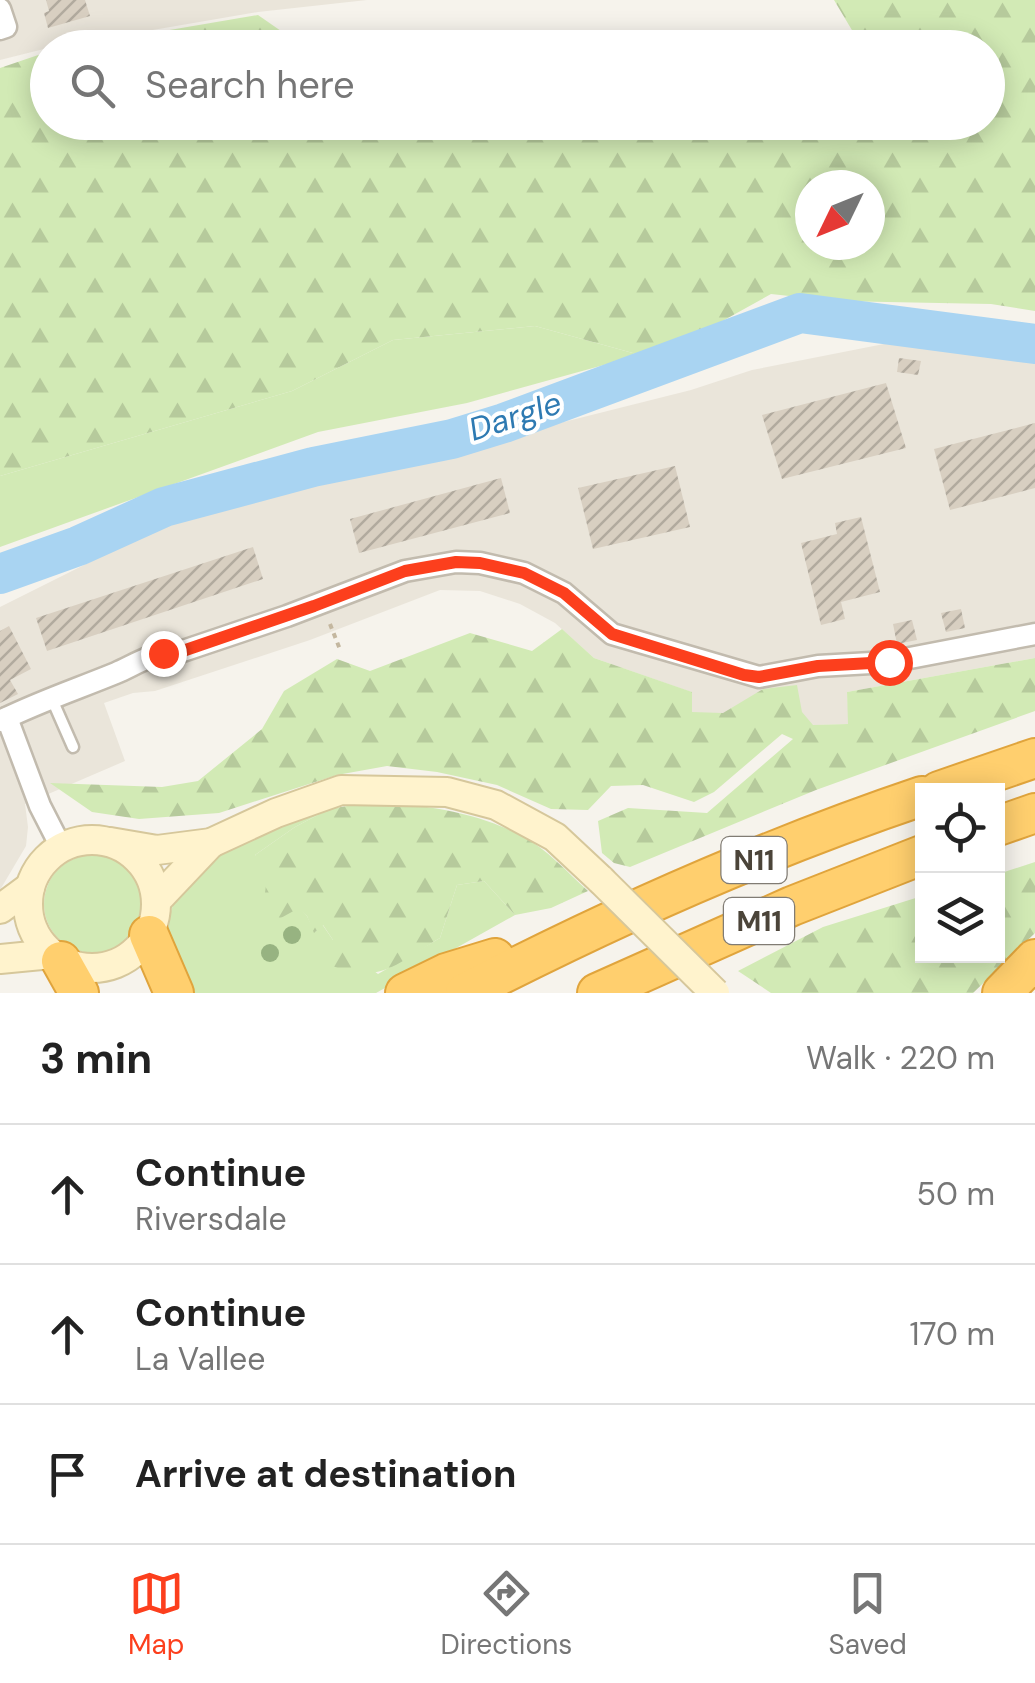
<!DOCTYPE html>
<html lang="en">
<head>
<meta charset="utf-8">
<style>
  body { margin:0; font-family:"DM Sans",sans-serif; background:#f6f6f6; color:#222 }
  .controls { position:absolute; right:30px; bottom:30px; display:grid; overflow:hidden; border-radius:0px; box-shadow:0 5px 25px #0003 }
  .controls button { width:90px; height:90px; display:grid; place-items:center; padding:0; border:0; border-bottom:2px solid #e0e0e0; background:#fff; color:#222; font:50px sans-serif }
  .compass { position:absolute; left:795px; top:170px; width:90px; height:90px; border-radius:50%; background:#fff; box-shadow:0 5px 25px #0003; rotate:227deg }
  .stop { position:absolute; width:30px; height:30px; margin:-22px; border:8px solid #fc3f1d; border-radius:50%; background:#fff }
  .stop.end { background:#fc3f1d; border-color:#fff; box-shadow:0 2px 10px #0008 }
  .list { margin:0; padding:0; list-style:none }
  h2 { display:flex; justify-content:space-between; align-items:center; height:130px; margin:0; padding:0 40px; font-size:42px }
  h2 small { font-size:32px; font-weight:400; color:#767676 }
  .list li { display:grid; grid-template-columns:65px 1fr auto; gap:30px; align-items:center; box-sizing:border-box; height:140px; padding:0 40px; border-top:2px solid #e0e0e0 }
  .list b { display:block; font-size:38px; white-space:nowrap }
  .list p { margin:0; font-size:32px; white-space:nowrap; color:#767676 }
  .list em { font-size:32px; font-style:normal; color:#767676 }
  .icon { flex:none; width:55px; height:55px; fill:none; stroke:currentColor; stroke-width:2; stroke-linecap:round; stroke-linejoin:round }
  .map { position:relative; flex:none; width:1035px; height:993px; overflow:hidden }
  .search { position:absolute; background:#fff; box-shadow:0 5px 25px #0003; left:30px; right:30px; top:30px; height:110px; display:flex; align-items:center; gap:25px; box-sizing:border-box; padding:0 35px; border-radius:55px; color:#767676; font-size:38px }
  .sheet { height:550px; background:#fff }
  nav { display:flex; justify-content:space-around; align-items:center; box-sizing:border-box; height:140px; border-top:2px solid #e0e0e0; background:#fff; font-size:28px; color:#767676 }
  nav a { display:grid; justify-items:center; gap:5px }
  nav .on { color:#fc3f1d }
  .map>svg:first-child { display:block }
</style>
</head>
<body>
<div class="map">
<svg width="1035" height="993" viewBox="0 0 1035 993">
  <defs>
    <pattern id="forest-firs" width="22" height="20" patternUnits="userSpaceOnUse" patternTransform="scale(2.5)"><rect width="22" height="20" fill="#d2eab5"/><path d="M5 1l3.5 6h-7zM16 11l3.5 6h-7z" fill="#b6ca9c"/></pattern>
    <pattern id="building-hatch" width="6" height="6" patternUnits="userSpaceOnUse" patternTransform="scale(2.5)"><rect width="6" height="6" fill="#d8cfc1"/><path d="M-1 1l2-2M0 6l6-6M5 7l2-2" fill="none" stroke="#b1aa9e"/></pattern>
  </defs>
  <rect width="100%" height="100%" fill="#f6f3ec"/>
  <g fill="#eae5da">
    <polygon points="0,0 367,0 258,12 48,48 0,60"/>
    <polygon points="889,343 1035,359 1035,658 847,692 849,724 722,728 689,718 691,692 594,658 555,623 520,604 480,591 440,590 310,640 155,691 133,693 104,703 125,761 25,804 28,827 26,846 0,890 0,607 174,520 691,390 752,370"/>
  </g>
  <g fill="#d2eab5">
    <polygon points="535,326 640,355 467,403 318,432 0,547 0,476 292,391 393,340"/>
    <path d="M329,809l-34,18 -40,28 52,61 8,16 7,-8 11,16 45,34 62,-36 17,-53 27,-4 31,34 -139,78h-190c-6,-11 -13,-24 -16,-36 -20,-95 91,-125 159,-148z"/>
    <circle cx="93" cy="904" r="49"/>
  </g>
  <g fill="url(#forest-firs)" fill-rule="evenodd">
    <path d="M834,0h201v311l-44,-7 -156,-3 -64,-7 -72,40 -59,21 -105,-29 -142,14 -101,51 -292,85v-408l47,-16 1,70h940v-74l-126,-1zM810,185h60v60h-60z"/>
    <polygon points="258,15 304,47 70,47"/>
    <polygon points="562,629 594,658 692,692 692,712 723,713 763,689 797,685 802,712 813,725 848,724 847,692 1035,658 1035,711 816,790 630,867 614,863 602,853 598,821 628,808 707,813 793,739 782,734 714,792 694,802 643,785 611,786 588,810 551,809 497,785 437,772 387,766 337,775 219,813 139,819 92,812 50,783 162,787 198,781 262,729 284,691 337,659 370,671 470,633 532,651"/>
    <path d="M377,801c50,5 100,11 145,35 25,13 46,37 66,55l-37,17 -36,7 -31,-34 -27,4 -17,53c-43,25 -61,49 -112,26l5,-24 -10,-15 -9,8 -7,-17 -8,-8 -20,11 -15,-19 3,-22 -12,-23 40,-28 34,-18z"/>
    <polygon points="1035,862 1035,933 973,993 771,993 738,971 823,927 922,896 922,956 998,956 998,874"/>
  </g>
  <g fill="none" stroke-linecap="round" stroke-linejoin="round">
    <polyline stroke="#a9d4f2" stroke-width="40" points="0,574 78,546 164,507 313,467 452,439 504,423 800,313 1035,344"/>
  </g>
  <g fill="url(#building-hatch)">
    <polygon points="46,0 85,0 90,16 48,28 44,13 49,11"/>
    <polygon points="899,358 921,361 918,375 897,372"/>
    <polygon points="886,383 906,448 782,479 762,415"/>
    <polygon points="1035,423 1035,488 950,510 934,449"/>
    <polygon points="675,466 690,527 593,549 578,488"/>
    <polygon points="501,478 510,513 359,553 350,519"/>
    <polygon points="861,517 880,592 841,602 845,619 821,625 801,543 837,534 835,523"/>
    <polygon points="253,547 263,579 47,651 36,618"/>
    <polygon points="961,609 965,628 946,632 941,613"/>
    <polygon points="912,620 917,640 897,644 893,624"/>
    <polygon points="9,626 31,669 10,680 18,694 0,703 0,631"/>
  </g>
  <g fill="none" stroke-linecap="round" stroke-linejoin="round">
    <g stroke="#c2bbae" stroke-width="15">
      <polyline id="lane" points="51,697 73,747"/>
    </g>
    <g stroke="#c2bbae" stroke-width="25">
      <g id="street">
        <polyline points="0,9 6,27 0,29"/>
        <polyline points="7,718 40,806 61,847"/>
        <path d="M0,721c38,-19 77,-32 116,-48 19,-8 36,-21 58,-19l113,-38 118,-45 51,-9 24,1 44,10 40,20 48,41 147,43 59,-11 71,-4 146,-28"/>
      </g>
    </g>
    <g stroke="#d6c79b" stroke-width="32">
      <g id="secondary">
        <circle cx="92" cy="904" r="64"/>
        <polyline points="110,842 157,850 211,843 276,813 341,790 447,792 496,805 555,837 601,880"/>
        <polyline points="157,900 211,843"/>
        <polyline points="0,909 30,887"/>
        <polyline points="0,959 52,954"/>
      </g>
    </g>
    <g stroke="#e0a43c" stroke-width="42">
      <g id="highway">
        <polyline points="939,791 1035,758"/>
        <polyline points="998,826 1035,813"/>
        <polyline points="149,935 174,993"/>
        <polyline points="61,961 79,993"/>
        <polyline points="405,993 446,973 495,958"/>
        <path d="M465,993c147,-76 300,-144 457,-197"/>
        <polyline points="597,993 792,906 922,855"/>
        <polyline points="1002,993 1035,959"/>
      </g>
    </g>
    <polyline stroke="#c4b79f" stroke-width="4" stroke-dasharray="5 5" stroke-linecap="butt" points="330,624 341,652"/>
    <use href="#lane" stroke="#fff" stroke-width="10"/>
    <use href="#street" stroke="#fff" stroke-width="20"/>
    <use href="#secondary" stroke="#fff3cd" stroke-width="28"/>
    <use href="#highway" stroke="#ffcf6e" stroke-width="38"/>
    <g stroke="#d6c79b" stroke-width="32" stroke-linecap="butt">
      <polyline id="secondary-bridge" points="601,880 715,993"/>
    </g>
    <use href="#secondary-bridge" stroke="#fff3cd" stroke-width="28"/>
  </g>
  <g fill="#97b381">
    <circle cx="292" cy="935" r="9"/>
    <circle cx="270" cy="953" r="9"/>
  </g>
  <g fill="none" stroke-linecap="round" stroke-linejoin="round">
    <polyline stroke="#fc3f1d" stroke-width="12" points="163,653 174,654 314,606 405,571 456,562 480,563 524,573 564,593 612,634 744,675 759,677 818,666 889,662"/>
  </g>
  <g text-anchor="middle" stroke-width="8" stroke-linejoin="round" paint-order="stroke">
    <g fill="#fff" stroke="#817c74" stroke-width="2.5">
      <rect x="721.5" y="837" width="65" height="46" rx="8"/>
      <rect x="724" y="898" width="70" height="46" rx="8"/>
    </g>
    <g font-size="28" font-weight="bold" fill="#4b4439">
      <text x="754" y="870">N11</text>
      <text x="759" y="931">M11</text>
    </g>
    <g font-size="32" font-style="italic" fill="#2e7ab2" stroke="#fff">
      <text transform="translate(515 416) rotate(-18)" y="11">Dargle</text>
    </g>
  </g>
</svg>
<div class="controls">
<button><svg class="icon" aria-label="locate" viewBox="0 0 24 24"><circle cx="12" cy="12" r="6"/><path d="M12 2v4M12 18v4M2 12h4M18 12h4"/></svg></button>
<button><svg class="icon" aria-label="layers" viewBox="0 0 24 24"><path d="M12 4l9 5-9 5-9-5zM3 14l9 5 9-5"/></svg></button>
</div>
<svg class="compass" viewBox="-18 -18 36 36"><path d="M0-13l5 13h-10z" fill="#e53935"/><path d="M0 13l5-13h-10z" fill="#767676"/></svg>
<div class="stop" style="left:889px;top:662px"></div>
<div class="stop end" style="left:163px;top:653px"></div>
<div class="search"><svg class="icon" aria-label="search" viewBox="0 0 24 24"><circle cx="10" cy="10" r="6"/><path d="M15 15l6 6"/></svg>Search here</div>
</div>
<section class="sheet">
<h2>3 min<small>Walk · 220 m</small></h2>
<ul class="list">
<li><svg class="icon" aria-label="ahead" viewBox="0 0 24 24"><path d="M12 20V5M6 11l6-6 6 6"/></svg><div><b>Continue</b><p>Riversdale</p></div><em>50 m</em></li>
<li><svg class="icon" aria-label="ahead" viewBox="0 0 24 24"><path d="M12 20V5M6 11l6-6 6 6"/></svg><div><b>Continue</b><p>La Vallee</p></div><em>170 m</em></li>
<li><svg class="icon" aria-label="arrive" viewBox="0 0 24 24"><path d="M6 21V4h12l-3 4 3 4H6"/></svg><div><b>Arrive at destination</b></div></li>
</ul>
</section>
<nav>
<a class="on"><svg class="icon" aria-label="map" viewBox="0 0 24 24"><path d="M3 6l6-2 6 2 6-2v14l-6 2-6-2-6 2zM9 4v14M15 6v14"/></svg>Map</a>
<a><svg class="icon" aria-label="directions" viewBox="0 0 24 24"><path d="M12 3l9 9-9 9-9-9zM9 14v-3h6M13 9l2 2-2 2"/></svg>Directions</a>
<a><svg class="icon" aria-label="saved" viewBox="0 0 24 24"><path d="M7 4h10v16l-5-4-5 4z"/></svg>Saved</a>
</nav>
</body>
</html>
